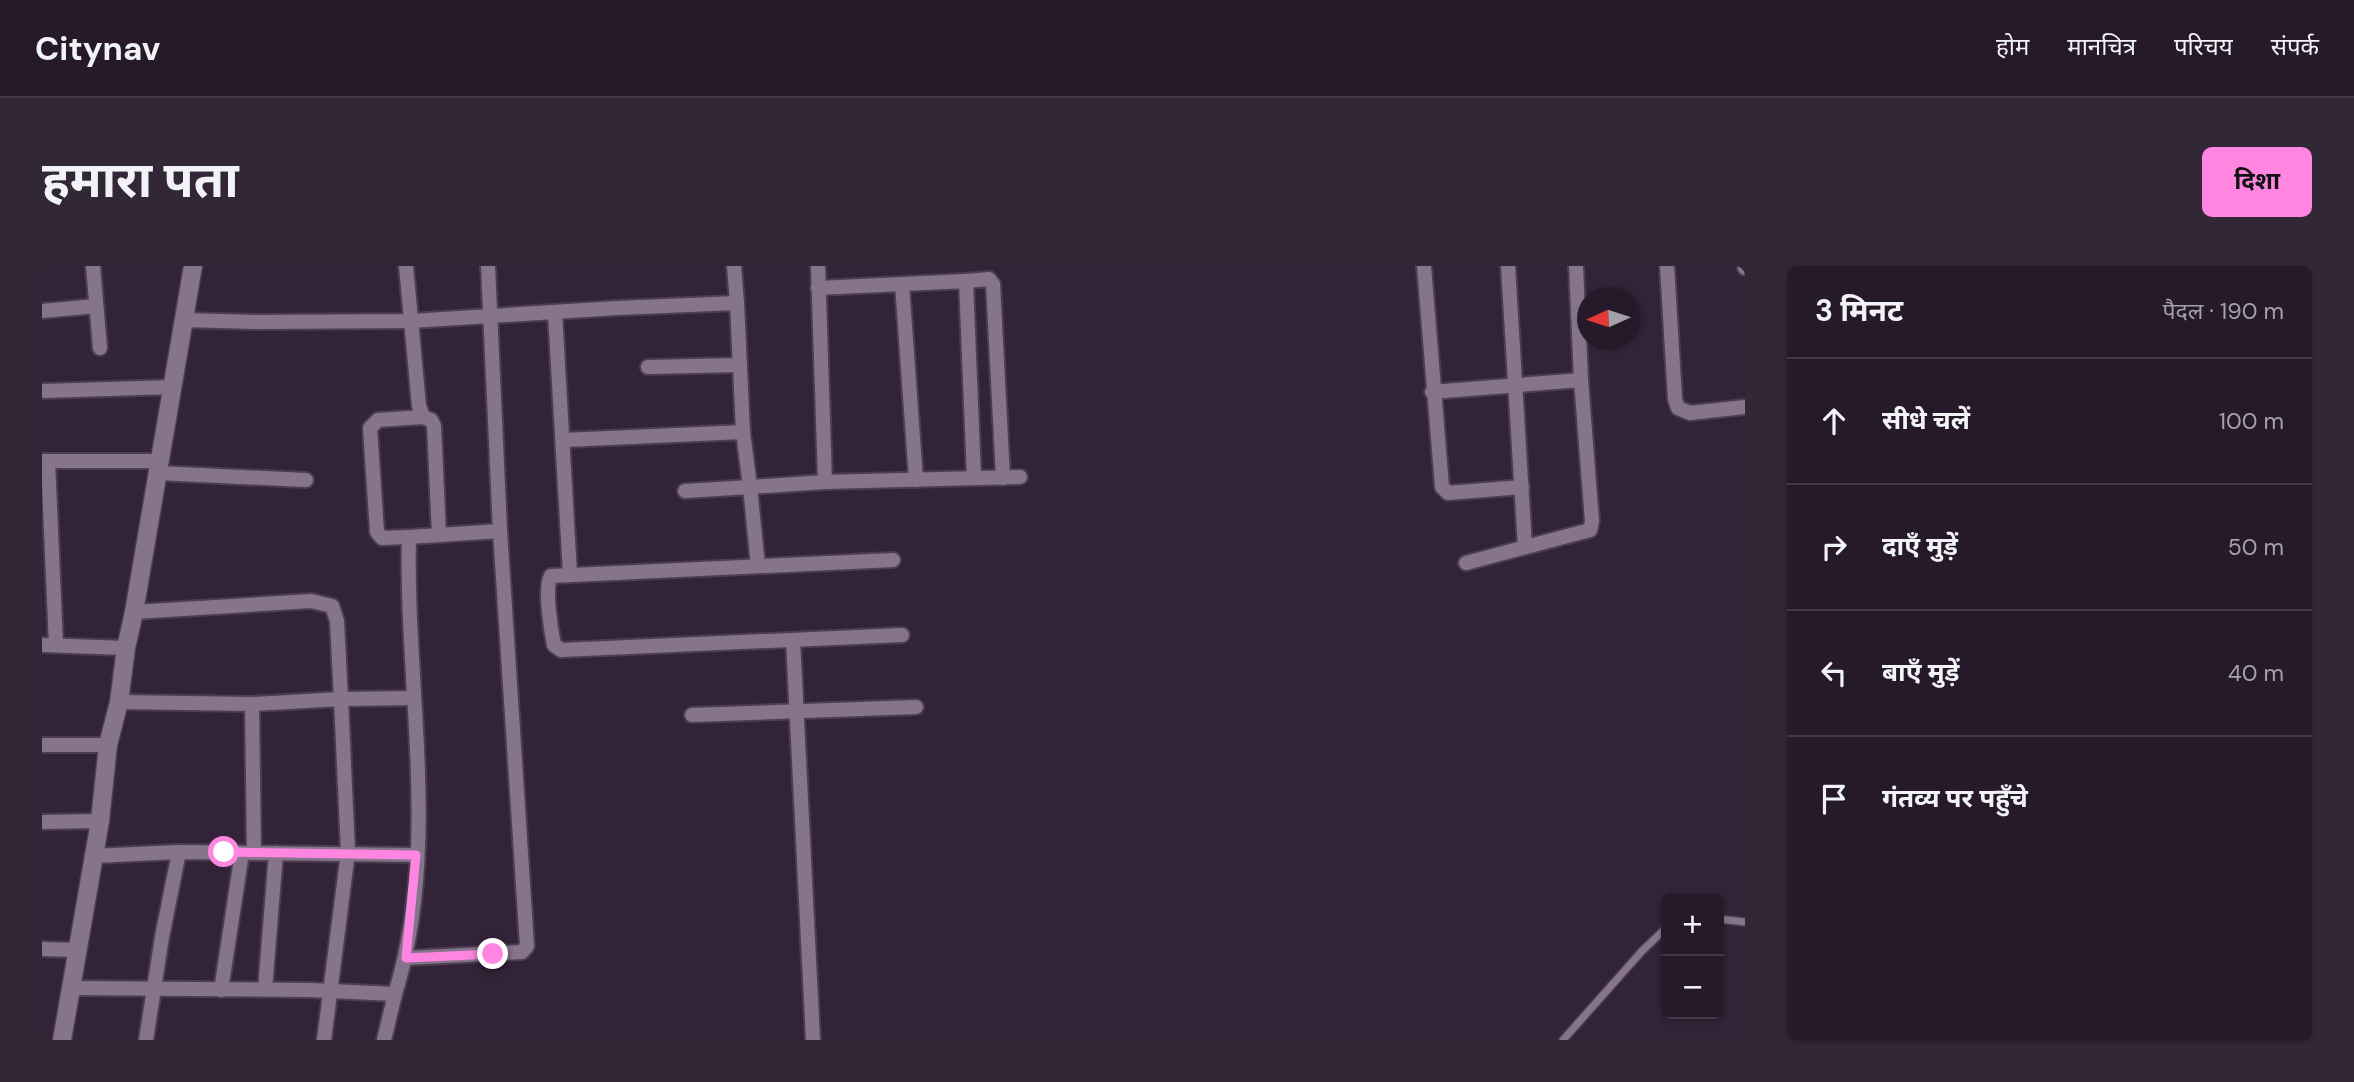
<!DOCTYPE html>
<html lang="hi">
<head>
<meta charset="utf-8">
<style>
  body { margin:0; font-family:"DM Sans","Noto Sans Devanagari",sans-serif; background:#322736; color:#f1f3f6 }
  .controls { position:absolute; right:21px; bottom:21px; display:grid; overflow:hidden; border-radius:10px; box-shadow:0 2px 5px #0004 }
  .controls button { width:63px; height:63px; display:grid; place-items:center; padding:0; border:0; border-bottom:2px solid #423847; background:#261a2a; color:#f1f3f6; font:35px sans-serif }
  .compass { position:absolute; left:1535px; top:21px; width:63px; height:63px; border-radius:50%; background:#261a2a; box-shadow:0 2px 5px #0004; rotate:267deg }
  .stop { position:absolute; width:21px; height:21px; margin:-16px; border:5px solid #fe86e0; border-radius:50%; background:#fff }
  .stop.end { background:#fe86e0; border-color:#fff; box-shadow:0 2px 7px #0008 }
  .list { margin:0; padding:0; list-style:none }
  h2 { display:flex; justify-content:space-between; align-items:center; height:91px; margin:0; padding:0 28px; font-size:30px }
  h2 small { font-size:23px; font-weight:400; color:#a4a1a8 }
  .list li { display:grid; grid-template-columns:46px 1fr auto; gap:21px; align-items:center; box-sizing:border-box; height:126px; padding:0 28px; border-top:2px solid #423847 }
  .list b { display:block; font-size:26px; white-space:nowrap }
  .list em { font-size:23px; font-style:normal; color:#a4a1a8 }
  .icon { flex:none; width:38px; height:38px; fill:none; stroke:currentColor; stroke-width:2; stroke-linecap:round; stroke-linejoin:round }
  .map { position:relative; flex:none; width:1703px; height:774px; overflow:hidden; border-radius:10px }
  header { display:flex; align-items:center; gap:42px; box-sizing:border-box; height:98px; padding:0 35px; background:#261a2a; border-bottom:2px solid #423847 }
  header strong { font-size:33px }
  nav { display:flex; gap:38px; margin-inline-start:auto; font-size:24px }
  .intro { display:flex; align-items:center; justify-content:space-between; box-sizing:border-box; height:168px; padding:0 42px }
  h1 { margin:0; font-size:49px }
  .button { padding:18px 32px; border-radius:10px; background:#fe86e0; color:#111; font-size:24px; font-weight:700 }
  main { display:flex; gap:42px; padding:0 42px }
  aside { flex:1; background:#261a2a; border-radius:10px; box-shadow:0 2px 5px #0004 }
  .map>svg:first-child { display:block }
</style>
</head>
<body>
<header>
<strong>Citynav</strong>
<nav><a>होम</a><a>मानचित्र</a><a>परिचय</a><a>संपर्क</a></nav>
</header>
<div class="intro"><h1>हमारा पता</h1><a class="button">दिशा</a></div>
<main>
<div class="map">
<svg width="1703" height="774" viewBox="0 0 1703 774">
  <rect width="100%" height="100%" fill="#332338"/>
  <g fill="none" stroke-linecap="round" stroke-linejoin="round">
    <g stroke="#4c3e50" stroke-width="10">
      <g id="lane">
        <polyline points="1677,653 1703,656"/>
        <polyline points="1521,774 1600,685 1624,662"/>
      </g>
    </g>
    <g stroke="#4c3e50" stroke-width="18">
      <g id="street">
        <polyline points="51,0 58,82"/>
        <polyline points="364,0 377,140 381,151 389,154 392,160 397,268"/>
        <polyline points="692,0 695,37"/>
        <polyline points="776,0 783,216"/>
        <polyline points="1382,0 1400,221 1406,227 1480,221"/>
        <polyline points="1466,0 1483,281"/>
        <polyline points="1534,0 1539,114"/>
        <polyline points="1625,0 1633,133 1636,142 1648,147 1703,141"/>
        <polyline points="1703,0 1703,2"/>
        <polyline points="924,15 947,13 951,18 961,212"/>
        <polyline points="860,18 874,214"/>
        <polyline points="776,22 924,15 932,212"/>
        <polyline points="0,45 54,40"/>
        <polyline points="513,47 528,308"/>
        <polyline points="141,54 215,56 369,55 575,42 695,37 701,166 708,221 783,216 978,211"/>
        <polyline points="606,101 697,99"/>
        <polyline points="0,125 131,121"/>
        <polyline points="1390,126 1539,114 1550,255 1548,264 1424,297"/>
        <polyline points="522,174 701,166"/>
        <polyline points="0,195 117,195"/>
        <polyline points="6,195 14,379"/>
        <polyline points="116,207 264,214"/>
        <polyline points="643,225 708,221 716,300"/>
        <polyline points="367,271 340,272 335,266 328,162 336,154 381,151"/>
        <path d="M851,294l-342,16c-7,12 0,54 3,69l7,5 341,-15"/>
        <polyline points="92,346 269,335 290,340 295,355 299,433 372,432"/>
        <polyline points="751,374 771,774"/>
        <polyline points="0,379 84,382"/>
        <polyline points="77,436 210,438"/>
        <polyline points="650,449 874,441"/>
        <polyline points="0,479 66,479"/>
        <polyline points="0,556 58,555"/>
        <polyline points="212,587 210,438 299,433 306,586 282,774"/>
        <polyline points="50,590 137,586 375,589"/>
        <polyline points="0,683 36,684"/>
        <polyline points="364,692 480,686 485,680 458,265"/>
        <polyline points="29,722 268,724 353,728 342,774"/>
        <polyline points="223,723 234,587"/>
        <polyline points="179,724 200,587"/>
        <path d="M353,728c46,-148 10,-305 14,-457l91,-6 -12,-265"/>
        <polyline points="104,774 120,671 137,586"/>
      </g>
    </g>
    <g stroke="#4c3e50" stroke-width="21">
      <polyline id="secondary" points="20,774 58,555 66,479 77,436 84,382 92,346 151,0"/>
    </g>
    <use href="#lane" stroke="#86748c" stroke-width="7"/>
    <use href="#street" stroke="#86748c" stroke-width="14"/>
    <use href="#secondary" stroke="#86748c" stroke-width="18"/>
  </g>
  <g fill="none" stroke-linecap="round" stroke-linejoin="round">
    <polyline stroke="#fe86e0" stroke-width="9" points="182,586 374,589 364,692 451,688"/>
  </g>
</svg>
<div class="controls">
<button>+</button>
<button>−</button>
</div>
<svg class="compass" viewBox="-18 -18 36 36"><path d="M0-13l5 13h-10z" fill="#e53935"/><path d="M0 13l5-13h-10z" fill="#a4a1a8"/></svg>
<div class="stop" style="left:182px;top:586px"></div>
<div class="stop end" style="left:451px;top:688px"></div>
</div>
<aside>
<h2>3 मिनट<small>पैदल · 190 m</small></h2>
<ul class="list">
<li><svg class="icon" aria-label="ahead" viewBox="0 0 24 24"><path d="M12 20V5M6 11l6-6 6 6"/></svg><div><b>सीधे चलें</b></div><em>100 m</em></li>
<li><svg class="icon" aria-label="right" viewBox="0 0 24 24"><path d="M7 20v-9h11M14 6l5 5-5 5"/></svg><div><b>दाएँ मुड़ें</b></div><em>50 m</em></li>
<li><svg class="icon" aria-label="left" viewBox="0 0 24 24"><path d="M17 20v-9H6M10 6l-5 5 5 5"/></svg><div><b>बाएँ मुड़ें</b></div><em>40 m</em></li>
<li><svg class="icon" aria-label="arrive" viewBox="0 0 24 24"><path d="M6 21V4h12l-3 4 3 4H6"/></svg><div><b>गंतव्य पर पहुँचे</b></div></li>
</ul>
</aside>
</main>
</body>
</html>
